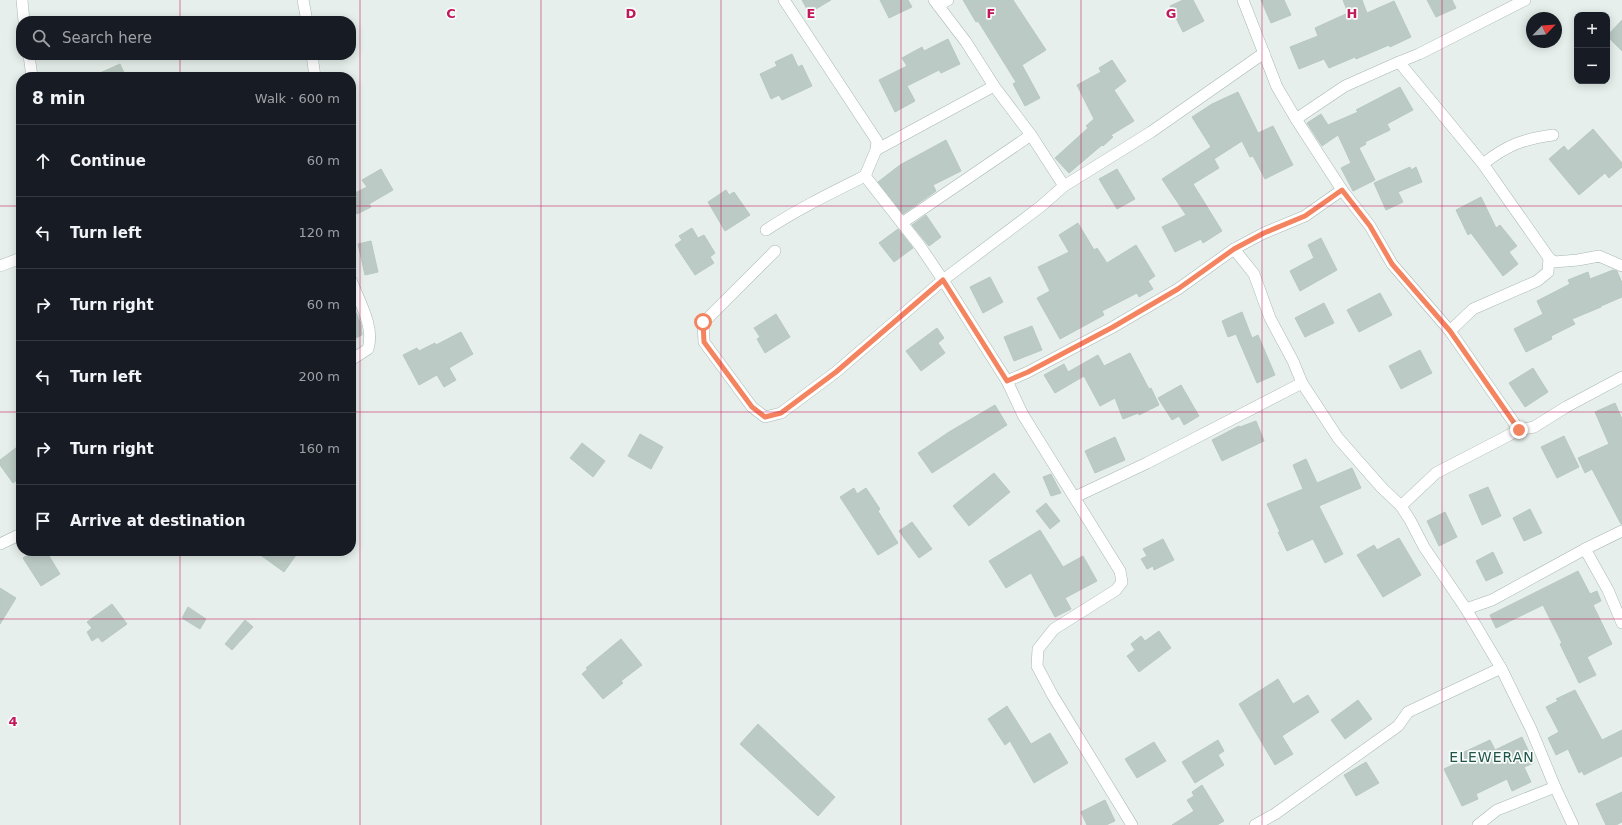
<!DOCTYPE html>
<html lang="en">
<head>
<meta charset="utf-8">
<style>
  body { margin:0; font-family:"DejaVu Sans",sans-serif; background:#20242c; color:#f1f3f6 }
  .controls { position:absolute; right:12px; top:12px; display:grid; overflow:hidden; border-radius:8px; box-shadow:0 2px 10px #0003 }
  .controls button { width:36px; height:36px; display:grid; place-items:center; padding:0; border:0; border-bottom:1px solid #363941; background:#171b24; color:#f1f3f6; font:20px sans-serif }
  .compass { position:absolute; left:1526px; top:12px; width:36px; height:36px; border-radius:50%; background:#171b24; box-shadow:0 2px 10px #0003; rotate:65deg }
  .stop { position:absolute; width:12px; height:12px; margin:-9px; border:3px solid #f4845f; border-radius:50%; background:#fff }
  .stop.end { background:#f4845f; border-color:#fff; box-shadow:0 1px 4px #0008 }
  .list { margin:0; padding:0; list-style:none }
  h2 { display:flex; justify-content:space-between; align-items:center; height:52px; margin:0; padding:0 16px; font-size:17px }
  h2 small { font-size:13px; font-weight:400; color:#9ea1a6 }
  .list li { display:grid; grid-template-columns:26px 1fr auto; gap:12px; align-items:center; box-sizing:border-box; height:72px; padding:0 16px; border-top:1px solid #363941 }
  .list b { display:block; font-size:15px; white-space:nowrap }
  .list em { font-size:13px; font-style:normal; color:#9ea1a6 }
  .icon { flex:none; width:22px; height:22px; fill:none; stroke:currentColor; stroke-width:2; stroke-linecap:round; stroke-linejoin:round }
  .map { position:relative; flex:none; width:1622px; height:825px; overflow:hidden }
  .search { position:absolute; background:#171b24; box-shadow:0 2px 10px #0003; left:16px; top:16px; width:340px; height:44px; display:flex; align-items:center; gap:10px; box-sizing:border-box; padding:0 14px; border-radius:16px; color:#9ea1a6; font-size:15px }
  .panel { position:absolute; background:#171b24; box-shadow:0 2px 10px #0003; left:16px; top:72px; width:340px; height:484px; border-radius:16px }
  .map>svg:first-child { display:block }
</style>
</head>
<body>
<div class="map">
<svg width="1622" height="825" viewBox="0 0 1622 825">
  <rect width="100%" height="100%" fill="#e6efeb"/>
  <g fill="#bbcac4" stroke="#b8c9c2">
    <polygon points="802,0 831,0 809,13"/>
    <polygon points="880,0 908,0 912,7 889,18"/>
    <polygon points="963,0 1013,0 1046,50 1022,65 1040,98 1025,106 1013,84 1016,82 978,21 976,22"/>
    <polygon points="1183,0 1193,0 1204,21 1183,32 1170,6"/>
    <polygon points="1261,0 1284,0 1291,15 1271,23"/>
    <polygon points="1343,0 1362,0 1367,13 1394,1 1411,37 1390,47 1389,45 1356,59 1355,57 1329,68 1324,59 1299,69 1290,47 1318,36 1315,28 1348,13"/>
    <polygon points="1427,0 1452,0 1456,8 1436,17"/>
    <polygon points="1622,20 1622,51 1607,36"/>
    <polygon points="948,39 960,64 941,73 939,70 907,86 915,101 895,112 879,80 907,66 902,58 922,47 924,51"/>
    <polygon points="792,54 798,67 802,65 812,86 782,100 779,95 771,99 760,74 777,66 775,62"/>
    <polygon points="1112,60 1126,81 1114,90 1134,121 1111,135 1113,137 1103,146 1102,145 1069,173 1055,158 1088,128 1086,126 1094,119 1077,85 1101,72 1099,68"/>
    <polygon points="120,64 126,77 91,77"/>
    <polygon points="1400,87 1413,110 1387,124 1390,130 1365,142 1366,144 1359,148 1375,180 1353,191 1341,168 1351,163 1338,135 1322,146 1307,123 1321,114 1328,125 1358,112 1356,110"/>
    <polygon points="1238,92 1258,133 1273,126 1293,165 1265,179 1253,156 1250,157 1242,141 1214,159 1219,168 1193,184 1222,231 1203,243 1201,239 1175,252 1162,227 1186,215 1162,179 1211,147 1192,117 1212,104"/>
    <polygon points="1593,129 1622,163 1622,167 1609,178 1605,173 1579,195 1549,159 1564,146 1568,151"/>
    <polygon points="946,140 961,171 933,185 936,191 903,214 878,182 900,165"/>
    <polygon points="1410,167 1411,170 1416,167 1422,182 1398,192 1403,202 1386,210 1374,183"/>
    <polygon points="381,169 393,190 369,204 371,207 357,214 351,202 351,195 367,187 362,180"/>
    <polygon points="1117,169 1135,199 1117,209 1099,179"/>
    <polygon points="726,190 729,195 734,192 750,215 725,231 708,202"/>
    <polygon points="1481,197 1496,228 1500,225 1517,246 1509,252 1518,264 1503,276 1471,233 1468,235 1456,210"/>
    <polygon points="926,215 941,237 929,246 912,225"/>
    <polygon points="1078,223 1094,250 1097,248 1107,263 1136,245 1155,276 1148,281 1153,289 1139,297 1137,293 1102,311 1104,315 1060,339 1037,298 1050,291 1038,267 1069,252 1059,235"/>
    <polygon points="692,228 698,238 704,235 715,253 710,257 714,263 695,275 675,245 682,240 679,236"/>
    <polygon points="898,229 913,248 894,262 879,243"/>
    <polygon points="1321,238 1337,270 1300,291 1290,271 1314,258 1308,245"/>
    <polygon points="371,241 378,272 365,275 358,244"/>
    <polygon points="1613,270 1617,271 1622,283 1622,297 1601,306 1601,307 1572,319 1575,324 1551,336 1552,339 1526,352 1514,329 1543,314 1537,301 1570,284 1568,280 1588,272 1590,279"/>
    <polygon points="990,277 1003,302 983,313 970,287"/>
    <polygon points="1380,293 1392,315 1359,332 1347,310"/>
    <polygon points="351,301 361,324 362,335 351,340"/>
    <polygon points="1324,303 1334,323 1305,337 1295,318"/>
    <polygon points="1242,312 1252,338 1258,335 1275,375 1257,383 1236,334 1228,337 1222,321"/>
    <polygon points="776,314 790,337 765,353 757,339 760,337 754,328"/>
    <polygon points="1032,326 1042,350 1014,361 1004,337"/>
    <polygon points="937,328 944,338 938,343 945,353 921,371 906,351"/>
    <polygon points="461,332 473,354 449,368 456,380 444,387 437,375 419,385 403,355 417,348 419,351 435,343 436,345"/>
    <polygon points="1420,350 1432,373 1401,389 1389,366"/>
    <polygon points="1130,353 1149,389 1151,388 1159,405 1139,415 1138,413 1123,419 1115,398 1100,406 1084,376 1055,393 1044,375 1064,364 1068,372 1098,355 1104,366"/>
    <polygon points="1533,368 1548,392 1525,407 1509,383"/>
    <polygon points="1181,385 1199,416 1184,425 1179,416 1172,420 1158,398"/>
    <polygon points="1615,403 1622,419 1622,524 1621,524 1592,469 1585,473 1578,458 1609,444 1595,412"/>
    <polygon points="995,405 1007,425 932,473 918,453 949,432"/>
    <polygon points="1256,421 1264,441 1222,461 1212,440 1239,426 1240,427"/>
    <polygon points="640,434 663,447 651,469 628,456"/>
    <polygon points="1564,436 1579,467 1557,478 1541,447"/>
    <polygon points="1115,437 1125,460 1095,473 1085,451"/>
    <polygon points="582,443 605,461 593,477 570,458"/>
    <polygon points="21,444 21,477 13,483 0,465 0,460"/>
    <polygon points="1306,459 1317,483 1352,468 1361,488 1319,506 1343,554 1325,563 1313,539 1287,551 1278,532 1280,532 1267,504 1303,489 1293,465"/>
    <polygon points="994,473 1010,492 969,526 953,506"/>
    <polygon points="1051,474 1061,493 1051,496 1043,477"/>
    <polygon points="1488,487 1501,516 1482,525 1469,495"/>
    <polygon points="854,488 857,494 866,488 880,509 878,511 898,543 878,555 840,497"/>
    <polygon points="1046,503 1060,521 1050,529 1036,511"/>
    <polygon points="1530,509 1542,533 1524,541 1513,518"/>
    <polygon points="1445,512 1457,537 1439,546 1427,521"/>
    <polygon points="912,522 932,549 919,558 899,531"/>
    <polygon points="1040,530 1063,567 1083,556 1097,581 1065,598 1071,609 1055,617 1031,573 1006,588 989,561"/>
    <polygon points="1399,538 1421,575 1383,597 1357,555 1374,545 1377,550"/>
    <polygon points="1163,539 1174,560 1154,570 1153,566 1147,569 1141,559 1147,556 1143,549"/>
    <polygon points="34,551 46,551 60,574 41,586 23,558"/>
    <polygon points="255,551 291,551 296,555 284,572"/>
    <polygon points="1493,552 1503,573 1486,581 1476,561"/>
    <polygon points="1578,571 1590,594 1597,591 1601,601 1593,605 1612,644 1587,657 1596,675 1579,683 1560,644 1562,643 1543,605 1496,628 1490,615"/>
    <polygon points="0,588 16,598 0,624"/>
    <polygon points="112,604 127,624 102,642 98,637 92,641 87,632 92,628 87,622"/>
    <polygon points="188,607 206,619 200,629 182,618"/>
    <polygon points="245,620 253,627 232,650 225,644"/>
    <polygon points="1159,631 1171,648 1139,672 1127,656 1135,650 1131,644 1141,636 1145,641"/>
    <polygon points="621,639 642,665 621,681 623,683 603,699 582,674 588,669 586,668"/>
    <polygon points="1278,679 1293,704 1308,695 1319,712 1282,736 1293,754 1275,765 1239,704"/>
    <polygon points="1575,690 1602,740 1622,730 1622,756 1584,775 1582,771 1579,773 1568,749 1556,755 1548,738 1559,732 1546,707 1558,701 1556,699"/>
    <polygon points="1358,700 1372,719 1345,739 1331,720"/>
    <polygon points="1007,706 1031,744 1050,733 1068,763 1034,783 1010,741 1005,745 988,719"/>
    <polygon points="758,724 835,797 818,816 740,744"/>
    <polygon points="1522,737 1534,763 1524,767 1531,782 1512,791 1507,779 1476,794 1478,799 1462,806 1444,769 1465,759 1462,753 1490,740 1495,750"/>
    <polygon points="1218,740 1224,751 1218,755 1224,765 1195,783 1182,762"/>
    <polygon points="1154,742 1166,761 1137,778 1125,759"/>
    <polygon points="1366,762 1379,783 1356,796 1344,775"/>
    <polygon points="1202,785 1224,821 1217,825 1172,825 1194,811 1187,800 1194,796 1192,792"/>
    <polygon points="1622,792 1622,822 1616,825 1606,825 1596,804"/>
    <polygon points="1105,800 1115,821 1106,825 1087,825 1081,812"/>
  </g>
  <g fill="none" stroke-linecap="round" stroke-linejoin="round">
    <g stroke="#a8b8b2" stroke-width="12">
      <g id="minor">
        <polyline points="22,0 24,21"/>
        <polyline points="303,0 307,21"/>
        <polyline points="784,0 877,141 876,150 865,176"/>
        <polyline points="934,0 966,42 994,86 1031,135 1064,186"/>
        <polyline points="1243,0 1277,87 1296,119 1342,190 1370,226 1392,264 1450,331 1519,430"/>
        <polyline points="1525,0 1419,54 1399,62 1483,164 1549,258 1554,262 1578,260 1599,256 1622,266"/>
        <polyline points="938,5 948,0"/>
        <polyline points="29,55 32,77"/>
        <polyline points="312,55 315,77"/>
        <polyline points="1296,119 1345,86 1399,62"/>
        <polyline points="876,150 994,86"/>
        <path d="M1483,164c24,-19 40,-25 70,-29"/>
        <polyline points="902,223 1031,135"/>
        <path d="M766,230c32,-21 65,-37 99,-54l55,70 23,34 64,101 16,34 97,156 2,11 -6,8 -62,39 -16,20 -1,17 16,30 79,129"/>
        <polyline points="1234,249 1264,233 1305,216 1342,190"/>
        <polyline points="775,251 703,323 704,342 752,407 765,417 781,413 836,372 943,280 1040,207 1064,186 1151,132 1264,53"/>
        <polyline points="0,266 21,258"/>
        <path d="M351,280c8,21 24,47 17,69l-17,11"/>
        <polyline points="1450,331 1473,309 1537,281 1548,272 1549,258"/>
        <polyline points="1007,381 1028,372 1113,327 1178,289 1234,249 1254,274 1270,318 1293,361 1302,383 1338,438 1382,488 1401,506 1410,520 1424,547 1466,609 1501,668 1531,729 1555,787 1573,825"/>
        <polyline points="1075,497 1147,463 1302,383"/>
        <polyline points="1401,506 1436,473 1519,430 1534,427 1566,407 1622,377"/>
        <polyline points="0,544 21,534"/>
        <polyline points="1585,549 1608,590 1622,623"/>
        <polyline points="1466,609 1492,600 1585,549 1622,531"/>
        <polyline points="1255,825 1275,814 1398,726 1408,712 1501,668"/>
        <polyline points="1478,825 1497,810 1555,787"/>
      </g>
    </g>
    <use href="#minor" stroke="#fff" stroke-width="11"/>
  </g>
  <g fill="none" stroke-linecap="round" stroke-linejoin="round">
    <polyline stroke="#f4845f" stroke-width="5" points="703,322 704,342 752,407 765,417 781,413 836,372 943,280 1007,381 1028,372 1113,327 1178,289 1234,249 1264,233 1305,216 1342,190 1370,226 1392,264 1450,331 1519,430"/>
  </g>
  <path fill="none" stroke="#c2185b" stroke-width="1" stroke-opacity="0.55" d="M180,0v21M360,0v825M541,0v825M721,0v825M901,0v825M1081,0v825M1262,0v825M1442,0v825M180,55v22M0,206h21M351,206h1271M0,412h21M351,412h1271M180,551v274M0,619h1622"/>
  <g text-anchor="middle" stroke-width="3.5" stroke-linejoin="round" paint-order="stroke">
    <g font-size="14" letter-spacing="1" fill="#1f5548" stroke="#f7fbf9">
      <text x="1492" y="762">ELEWERAN</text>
    </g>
  </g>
  <g font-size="13" text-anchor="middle" font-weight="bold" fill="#c2185b" stroke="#f7fbf9" stroke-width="3.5" stroke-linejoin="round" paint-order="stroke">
    <text x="451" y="18">C</text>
    <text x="631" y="18">D</text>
    <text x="811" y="18">E</text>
    <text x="991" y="18">F</text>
    <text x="1171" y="18">G</text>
    <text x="1352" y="18">H</text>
    <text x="13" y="726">4</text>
  </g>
</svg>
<div class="controls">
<button>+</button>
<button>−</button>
</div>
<svg class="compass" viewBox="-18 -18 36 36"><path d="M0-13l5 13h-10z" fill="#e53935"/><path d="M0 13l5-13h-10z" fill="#9ea1a6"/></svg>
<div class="stop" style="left:703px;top:322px"></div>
<div class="stop end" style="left:1519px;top:430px"></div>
<div class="search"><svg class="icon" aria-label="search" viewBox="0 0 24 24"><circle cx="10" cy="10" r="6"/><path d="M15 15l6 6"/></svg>Search here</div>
<section class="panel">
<h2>8 min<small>Walk · 600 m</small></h2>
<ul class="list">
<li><svg class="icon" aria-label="ahead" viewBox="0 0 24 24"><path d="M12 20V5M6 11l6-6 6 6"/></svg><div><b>Continue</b></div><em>60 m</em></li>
<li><svg class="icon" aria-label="left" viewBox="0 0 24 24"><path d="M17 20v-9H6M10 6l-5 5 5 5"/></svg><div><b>Turn left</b></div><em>120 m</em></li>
<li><svg class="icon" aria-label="right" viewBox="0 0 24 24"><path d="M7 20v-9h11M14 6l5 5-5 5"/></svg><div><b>Turn right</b></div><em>60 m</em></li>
<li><svg class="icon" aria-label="left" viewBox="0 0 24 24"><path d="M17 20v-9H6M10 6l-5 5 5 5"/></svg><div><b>Turn left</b></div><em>200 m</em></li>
<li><svg class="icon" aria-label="right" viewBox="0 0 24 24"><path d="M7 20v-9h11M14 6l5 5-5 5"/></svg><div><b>Turn right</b></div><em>160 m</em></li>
<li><svg class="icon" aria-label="arrive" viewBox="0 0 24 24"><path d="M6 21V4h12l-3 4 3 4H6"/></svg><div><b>Arrive at destination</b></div></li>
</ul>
</section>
</div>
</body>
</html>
